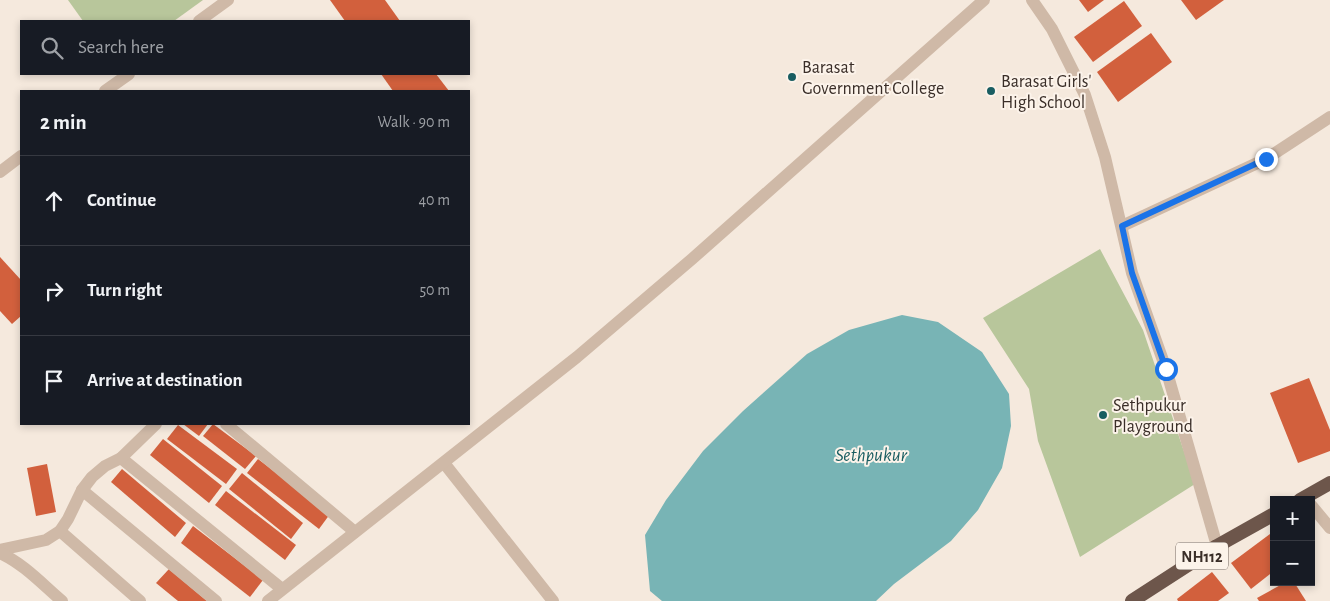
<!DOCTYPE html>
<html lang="en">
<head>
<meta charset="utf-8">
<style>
  body { margin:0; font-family:"Alegreya Sans",sans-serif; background:#242831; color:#f1f3f6 }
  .controls { position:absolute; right:15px; bottom:15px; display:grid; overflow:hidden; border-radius:0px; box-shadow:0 2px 8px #0003 }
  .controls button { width:45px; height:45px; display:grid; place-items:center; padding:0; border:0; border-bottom:1px solid #363941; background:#171b24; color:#f1f3f6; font:25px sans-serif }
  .stop { position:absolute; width:15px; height:15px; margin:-11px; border:4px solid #1a73e8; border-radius:50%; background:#fff }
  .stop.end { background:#1a73e8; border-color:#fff; box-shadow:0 1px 5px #0008 }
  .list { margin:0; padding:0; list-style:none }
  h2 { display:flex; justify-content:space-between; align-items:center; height:65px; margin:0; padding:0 20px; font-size:21px }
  h2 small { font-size:16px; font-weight:400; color:#9ea1a6 }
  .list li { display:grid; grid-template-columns:32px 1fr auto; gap:15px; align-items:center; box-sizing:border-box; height:90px; padding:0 20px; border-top:1px solid #363941 }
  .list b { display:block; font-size:19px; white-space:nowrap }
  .list em { font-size:16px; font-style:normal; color:#9ea1a6 }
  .icon { flex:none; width:28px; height:28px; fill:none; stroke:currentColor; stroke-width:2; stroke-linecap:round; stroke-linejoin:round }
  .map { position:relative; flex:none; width:1330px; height:601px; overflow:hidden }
  .search { position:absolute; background:#171b24; box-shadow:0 2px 8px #0003; left:20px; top:20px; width:450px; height:55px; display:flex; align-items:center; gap:12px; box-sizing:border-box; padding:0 18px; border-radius:0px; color:#9ea1a6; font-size:19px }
  .panel { position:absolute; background:#171b24; box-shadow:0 2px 8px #0003; left:20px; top:90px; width:450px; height:335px; border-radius:0px }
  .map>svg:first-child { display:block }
</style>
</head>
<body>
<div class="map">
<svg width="1330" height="601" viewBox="0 0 1330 601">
  <rect width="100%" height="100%" fill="#f5e9dd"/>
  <g fill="#b8c69b">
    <polygon points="68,0 203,0 174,21 83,21"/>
    <polygon points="1100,249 1143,330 1195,484 1080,557 1038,441 1029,389 983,318"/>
  </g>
  <polygon fill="#78b4b5" points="902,315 938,322 982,352 1009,394 1011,426 1002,468 978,510 951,541 894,584 876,601 662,601 650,591 645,535 666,500 703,451 743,411 807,354 849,330"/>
  <g fill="#d2603d">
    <polygon points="330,0 385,0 400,21 345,21"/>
    <polygon points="1079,0 1104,0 1088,12"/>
    <polygon points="1181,0 1224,0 1196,20"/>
    <polygon points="1124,1 1142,26 1093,62 1074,37"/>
    <polygon points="1151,33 1172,62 1118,102 1097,72"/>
    <polygon points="381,74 436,74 449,91 393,91"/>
    <polygon points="0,257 21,280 21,316 12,324 0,311"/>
    <polygon points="1309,378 1330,430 1330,451 1298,463 1270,393"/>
    <polygon points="183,424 208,424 199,436"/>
    <polygon points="213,424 256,456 245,469 203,436"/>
    <polygon points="178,425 237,469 226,484 167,439"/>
    <polygon points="163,439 222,486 209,503 150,455"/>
    <polygon points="258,459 330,514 319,529 247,473"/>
    <polygon points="47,464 56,512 36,516 27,468"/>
    <polygon points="122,469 186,523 175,537 111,482"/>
    <polygon points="242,473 303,523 291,539 229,489"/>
    <polygon points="226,491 296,545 285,560 215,505"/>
    <polygon points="193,526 263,580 250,597 181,543"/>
    <polygon points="1274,531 1274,571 1251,589 1231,563"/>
    <polygon points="169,569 207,601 178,601 156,583"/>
    <polygon points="1212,572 1229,593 1218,601 1178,601 1177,599"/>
    <polygon points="1286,582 1294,582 1306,601 1259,601 1257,598"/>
  </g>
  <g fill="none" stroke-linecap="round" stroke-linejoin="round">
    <g stroke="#cfb9a7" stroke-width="12">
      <polyline points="1032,0 1052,29 1085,95 1105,157 1132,273 1166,369 1217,546"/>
      <polyline points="1122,226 1266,159 1330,117"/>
      <polyline points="226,424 355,532"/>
      <polyline points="121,458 282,589"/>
      <polyline points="444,463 553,601"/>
      <polyline points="82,490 216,601"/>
      <polyline points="1311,505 1330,528"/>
      <polyline points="60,531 140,601"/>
      <polyline points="0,550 46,540 60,531 68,519 82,490 92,477 105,466 121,458 156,424"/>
      <path d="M0,553c24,11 42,31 62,48"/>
      <polyline points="268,601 577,357 692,259 984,0"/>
    </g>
    <g stroke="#cfb9a7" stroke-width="12">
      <polyline points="199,21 228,0"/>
      <polyline points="105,91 129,74"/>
      <polyline points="0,172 21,156"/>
    </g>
    <g stroke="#6d564b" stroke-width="14">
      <polyline points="1300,500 1330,483"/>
      <polyline points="1132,601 1217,546 1274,514"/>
    </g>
  </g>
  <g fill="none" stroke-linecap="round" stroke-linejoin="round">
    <polyline stroke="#1a73e8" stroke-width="6" points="1166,369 1132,273 1122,226 1266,159"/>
  </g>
  <g fill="#195d61" stroke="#fcf3ea" stroke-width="2">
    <circle cx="792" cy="77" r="5"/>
    <circle cx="991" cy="91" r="5"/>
    <circle cx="1103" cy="415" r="5"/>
  </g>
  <g text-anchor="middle" stroke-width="4" stroke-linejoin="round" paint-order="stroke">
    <rect fill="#fcf3ea" stroke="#746962" stroke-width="1" x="1176" y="542.5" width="52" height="27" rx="4"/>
    <g font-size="16" font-weight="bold" fill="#3a2e28">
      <text x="1202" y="562">NH112</text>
    </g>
    <g font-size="18" fill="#3a2e28" stroke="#fcf3ea" text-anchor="start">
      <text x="802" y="73">Barasat<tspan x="802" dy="21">Government College</tspan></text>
      <text x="1001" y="87">Barasat Girls'<tspan x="1001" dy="21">High School</tspan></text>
      <text x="1113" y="411">Sethpukur<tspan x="1113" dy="21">Playground</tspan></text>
    </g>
    <g font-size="19" font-style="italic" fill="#195d61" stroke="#fcf3ea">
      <text x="871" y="461">Sethpukur</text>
    </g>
  </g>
</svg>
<div class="controls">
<button>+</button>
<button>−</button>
</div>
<div class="stop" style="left:1166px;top:369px"></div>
<div class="stop end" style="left:1266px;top:159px"></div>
<div class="search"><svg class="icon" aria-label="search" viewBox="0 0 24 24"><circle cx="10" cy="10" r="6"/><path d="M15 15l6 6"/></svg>Search here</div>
<section class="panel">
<h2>2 min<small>Walk · 90 m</small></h2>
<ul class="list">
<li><svg class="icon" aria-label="ahead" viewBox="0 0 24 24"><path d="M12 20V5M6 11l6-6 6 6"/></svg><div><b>Continue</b></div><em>40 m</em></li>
<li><svg class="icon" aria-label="right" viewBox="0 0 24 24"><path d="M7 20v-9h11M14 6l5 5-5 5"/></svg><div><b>Turn right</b></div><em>50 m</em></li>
<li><svg class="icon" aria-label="arrive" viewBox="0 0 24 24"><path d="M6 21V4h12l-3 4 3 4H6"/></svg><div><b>Arrive at destination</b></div></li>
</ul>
</section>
</div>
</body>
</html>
